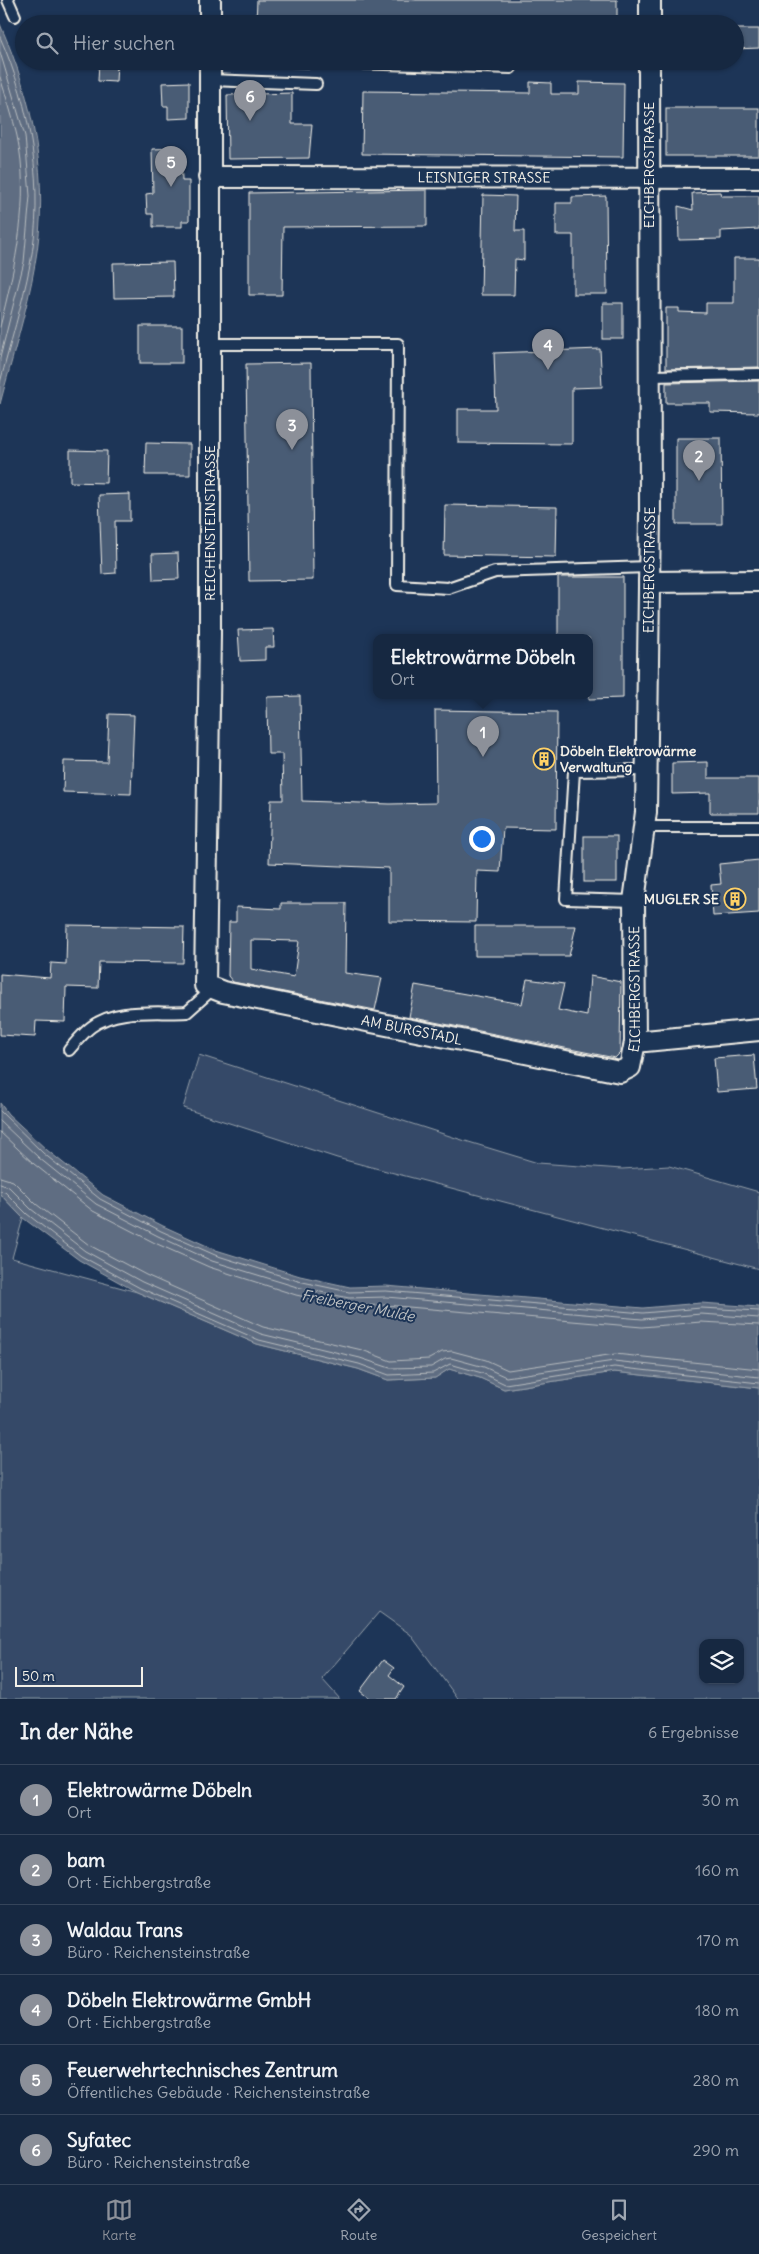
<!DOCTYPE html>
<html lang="de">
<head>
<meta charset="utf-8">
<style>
  body { margin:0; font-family:Delius,sans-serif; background:#1f3048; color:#f1f3f6 }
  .controls { position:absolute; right:15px; bottom:15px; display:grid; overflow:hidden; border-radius:10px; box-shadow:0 1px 4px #0004 }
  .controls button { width:45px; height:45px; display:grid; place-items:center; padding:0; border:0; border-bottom:1px solid #35445a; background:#162841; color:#f1f3f6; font:25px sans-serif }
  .scale { position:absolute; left:15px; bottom:12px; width:128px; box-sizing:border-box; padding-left:5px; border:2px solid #f4f1e8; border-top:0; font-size:14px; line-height:18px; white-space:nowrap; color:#f4f1e8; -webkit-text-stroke:4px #1d3557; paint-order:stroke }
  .you { position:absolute; left:481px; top:838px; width:18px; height:18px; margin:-12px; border:4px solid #fff; border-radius:50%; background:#1a73e8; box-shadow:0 0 0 8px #1a73e833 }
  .badge { display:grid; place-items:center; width:32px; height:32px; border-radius:50%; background:#8c9099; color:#fff; font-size:16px; font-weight:700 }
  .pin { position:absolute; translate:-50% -41px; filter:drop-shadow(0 1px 2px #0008) }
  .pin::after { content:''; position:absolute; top:26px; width:18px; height:15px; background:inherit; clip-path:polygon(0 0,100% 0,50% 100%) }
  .popup { position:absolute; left:373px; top:634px; width:220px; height:65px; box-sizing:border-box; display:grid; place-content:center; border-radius:10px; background:#162841; filter:drop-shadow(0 1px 4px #0005); font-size:16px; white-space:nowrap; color:#9ea6b1 }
  .popup b { font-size:19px; color:#f1f3f6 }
  .popup::after { content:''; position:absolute; left:50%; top:100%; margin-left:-10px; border:10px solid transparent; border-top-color:#162841 }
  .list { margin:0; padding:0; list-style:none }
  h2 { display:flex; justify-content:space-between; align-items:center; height:65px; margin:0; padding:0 20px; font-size:21px }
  h2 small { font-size:16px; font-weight:400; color:#9ea6b1 }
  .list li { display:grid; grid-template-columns:32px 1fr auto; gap:15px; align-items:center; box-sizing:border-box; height:70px; padding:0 20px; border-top:1px solid #35445a }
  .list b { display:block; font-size:19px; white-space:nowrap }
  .list p { margin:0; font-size:16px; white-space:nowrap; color:#9ea6b1 }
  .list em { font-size:16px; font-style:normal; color:#9ea6b1 }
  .icon { flex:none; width:28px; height:28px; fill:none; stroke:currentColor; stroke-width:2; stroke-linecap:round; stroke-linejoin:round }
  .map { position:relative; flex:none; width:759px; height:1699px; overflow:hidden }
  .search { position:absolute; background:#162841; box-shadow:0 1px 4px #0004; left:15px; right:15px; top:15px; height:55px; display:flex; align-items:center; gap:12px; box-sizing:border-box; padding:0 18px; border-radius:28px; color:#9ea6b1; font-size:19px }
  .sheet { height:485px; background:#162841 }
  nav { display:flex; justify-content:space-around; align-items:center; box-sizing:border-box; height:70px; border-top:1px solid #35445a; background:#162841; font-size:14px; color:#9ea6b1 }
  nav a { display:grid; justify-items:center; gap:2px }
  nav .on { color:#8c9099 }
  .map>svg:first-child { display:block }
</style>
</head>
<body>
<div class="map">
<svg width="759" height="1699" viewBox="0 0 759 1699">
  <rect width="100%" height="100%" fill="#1d3557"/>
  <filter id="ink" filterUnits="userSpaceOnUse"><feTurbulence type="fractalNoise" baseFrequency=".02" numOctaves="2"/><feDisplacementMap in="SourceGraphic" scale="10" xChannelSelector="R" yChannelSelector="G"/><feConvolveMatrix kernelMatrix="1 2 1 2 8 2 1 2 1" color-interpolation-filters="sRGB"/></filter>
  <g filter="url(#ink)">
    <g fill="#354a67" stroke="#949ea8" fill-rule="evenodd">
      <polygon points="199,1055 459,1139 538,1163 622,1169 669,1166 759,1192 759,1269 337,1158 183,1108"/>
      <path d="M0,1194l23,24 -11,40 125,34 120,52 101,25 30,11 47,-2 14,-9 31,9 24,11 110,-17 145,16v311h-301l-48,-65 -31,-22 -57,67 18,20h-340zM703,1643h37v37h-37z"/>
    </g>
    <g fill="#5e6d82" stroke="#9aa2ab">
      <path d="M0,24c34,78 50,156 35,240 -8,47 -23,94 -35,140z"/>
      <polygon points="0,1103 8,1114 47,1150 103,1195 163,1226 216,1250 300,1276 350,1287 386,1286 643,1308 701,1303 759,1307 759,1388 614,1372 504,1389 480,1378 449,1369 435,1378 388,1380 358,1369 257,1344 137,1292 79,1260 23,1218 0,1194"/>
    </g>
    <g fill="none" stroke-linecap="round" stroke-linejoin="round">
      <g stroke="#b8bcbf" stroke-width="1">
        <path d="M0,37c31,70 45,152 30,228 -8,40 -20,79 -30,118"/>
        <polyline points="0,52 25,136 30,196 24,262 0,358"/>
        <path d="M0,77c6,20 13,40 17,59 14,64 -2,130 -17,191"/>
        <polyline points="0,1111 43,1153 100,1199 161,1231 215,1255 298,1281 349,1292 386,1291 643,1313 701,1308 759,1311"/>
        <polyline points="0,1121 39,1158 96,1204 158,1236 212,1261 297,1287 349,1298 386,1297 642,1319 701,1314 759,1318"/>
        <polyline points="0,1132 34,1164 93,1211 155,1243 209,1267 296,1295 347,1306 385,1305 642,1327 701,1322 759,1325"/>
        <polyline points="0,1177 13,1181 36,1204 89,1245 146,1275 263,1327 362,1350 391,1361 429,1359 442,1352 452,1351 486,1360 508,1370 615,1354 759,1369"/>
        <polyline points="0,1184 9,1187 31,1209 85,1251 142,1282 261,1334 360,1358 390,1368 431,1367 445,1359 451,1358 484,1367 506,1377 614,1361 759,1377"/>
        <polyline points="0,1191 5,1192 27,1214 81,1256 140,1288 259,1340 359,1364 389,1375 433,1373 450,1364 482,1373 505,1384 614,1367 759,1383"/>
      </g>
    </g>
    <g fill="#485b74" stroke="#f4f1e8" fill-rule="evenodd">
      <polygon points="257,0 617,0 617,22 256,24"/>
      <polygon points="735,29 759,29 759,48 735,49"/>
      <polygon points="99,61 117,61 116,82 98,81"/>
      <polygon points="189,82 189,118 168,119 168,106 163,106 162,83"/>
      <polygon points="530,82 551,83 551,94 579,94 579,82 624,83 623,157 362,154 363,91 530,93"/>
      <polygon points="292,93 292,124 312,124 309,158 228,159 227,95"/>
      <rect x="666" y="108" width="93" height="48"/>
      <polygon points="181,148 182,181 189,181 189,221 182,221 182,227 153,227 153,214 147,214 146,194 153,193 152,149"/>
      <polygon points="427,190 427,226 283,227 282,295 249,295 249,193"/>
      <polygon points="720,192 721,196 759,196 759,229 721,231 721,239 679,240 678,206 693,210 692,193"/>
      <polygon points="483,195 516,196 515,231 524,231 524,260 515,259 514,295 481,295"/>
      <polygon points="606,196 607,294 573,294 573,235 556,235 556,203 572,203 572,197"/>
      <polygon points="734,258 759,258 759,367 666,369 666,308 679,308 679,312 706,313 706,303 734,303"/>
      <polygon points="173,262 174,297 114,298 113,263"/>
      <rect x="603" y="303" width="20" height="36"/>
      <rect x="140" y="326" width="42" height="37"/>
      <polygon points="600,349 602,387 572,388 572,444 458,443 458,409 496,409 494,353"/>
      <polygon points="311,363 313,580 249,581 246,364"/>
      <polygon points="759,381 759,413 710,412 710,403 666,403 666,383"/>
      <polygon points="676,438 721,438 722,524 676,524"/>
      <polygon points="146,443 190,444 190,475 145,475"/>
      <polygon points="70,450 107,451 106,483 70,482"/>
      <polygon points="130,494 130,521 115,521 116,573 102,574 99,495"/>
      <polygon points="445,505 557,507 556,557 444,555"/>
      <polygon points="178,553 179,579 153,580 152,554"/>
      <polygon points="558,577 623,577 623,698 589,699 589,638 558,638"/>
      <polygon points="273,629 274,647 265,647 265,660 240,661 238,630"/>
      <polygon points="300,696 302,801 390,804 436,803 435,710 557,712 556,829 503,828 500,872 477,871 476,922 389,921 389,868 269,863 271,800 283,800 282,754 268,754 267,697"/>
      <polygon points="109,714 134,715 131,794 63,792 64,761 107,762"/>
      <polygon points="708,762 708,778 759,778 759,813 710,813 710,793 672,794 672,763"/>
      <rect x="584" y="836" width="33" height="46"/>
      <polygon points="759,860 759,913 713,916 711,885 721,884 719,864"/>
      <path d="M281,903h65l-1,70 37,5 -7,32 -142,-28 -5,-6 1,-54h7v-15l45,2zM251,940l48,1 -5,36 -43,-8z"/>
      <polygon points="67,925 184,927 183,963 99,962 98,988 66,987 65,1022 36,1021 35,1037 0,1035 0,974 50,978 51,963 66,964"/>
      <polygon points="475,926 576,926 569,956 475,956"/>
      <polygon points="590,976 621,982 620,1053 615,1058 409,1017 415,985 522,1004 527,979 564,984 558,1010 587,1016"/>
      <polygon points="754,1055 757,1089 717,1092 714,1058"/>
      <polygon points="383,1660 394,1668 389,1675 404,1687 396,1699 370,1699 360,1691"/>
    </g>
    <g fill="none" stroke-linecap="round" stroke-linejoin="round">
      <g stroke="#f4f1e8" stroke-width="14">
        <g id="lane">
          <polyline points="8,0 15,16"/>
          <polyline points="290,61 511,68"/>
          <polyline points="210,80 316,84"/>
          <polyline points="210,344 398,344 397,585 448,588 495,572 649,567"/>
          <polyline points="650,376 759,374"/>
          <polyline points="645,827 759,827"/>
          <polyline points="634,901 566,899 574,771 646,770"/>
          <path d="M69,1050c7,-8 14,-17 22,-23 26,-20 66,-13 96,-15l27,-24"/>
        </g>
      </g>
      <g stroke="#f4f1e8" stroke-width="24">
        <g id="street">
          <polyline points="210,24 210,0"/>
          <polyline points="650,24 650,0"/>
          <path id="s1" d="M210,61v573l-5,351 18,7 397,80 10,-5 5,-25 -1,-141 12,-89 4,-299 -1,-452"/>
          <path id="s2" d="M209,177l550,1"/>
          <polyline points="649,582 759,581"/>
          <polyline points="635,1042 759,1030"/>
        </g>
      </g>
      <use href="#lane" stroke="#1d3557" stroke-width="10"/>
      <use href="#street" stroke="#1d3557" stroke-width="20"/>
    </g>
  </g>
  <defs>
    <g id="building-ring" transform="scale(1.125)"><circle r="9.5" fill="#1d3557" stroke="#ffd166" stroke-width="1.5"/><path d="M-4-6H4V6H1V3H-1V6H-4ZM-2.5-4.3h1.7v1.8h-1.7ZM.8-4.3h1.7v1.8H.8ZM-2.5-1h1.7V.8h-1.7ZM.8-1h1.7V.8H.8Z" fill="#ffd166"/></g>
  </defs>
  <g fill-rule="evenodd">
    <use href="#building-ring" x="544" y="759"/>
    <use href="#building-ring" x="735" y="899"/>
  </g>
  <g text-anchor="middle" stroke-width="4" stroke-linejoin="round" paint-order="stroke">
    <g font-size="14" fill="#f4f1e8" stroke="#1d3557">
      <text transform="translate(649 165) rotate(-90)" y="5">EICHBERGSTRASSE</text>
      <text dy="5" stroke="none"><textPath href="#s2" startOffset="275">LEISNIGER STRASSE</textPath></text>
      <text transform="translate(210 523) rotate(-90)" y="5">REICHENSTEINSTRASSE</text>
      <text dy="5" stroke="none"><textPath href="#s1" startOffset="1858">EICHBERGSTRASSE</textPath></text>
      <text dy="5" stroke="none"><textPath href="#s1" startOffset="1438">EICHBERGSTRASSE</textPath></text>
      <text dy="5" stroke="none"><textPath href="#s1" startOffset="1136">AM BURGSTADL</textPath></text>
    </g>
    <g font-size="14" font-weight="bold" fill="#f4f1e8" stroke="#1d3557" text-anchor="start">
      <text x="560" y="756">Döbeln Elektrowärme<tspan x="560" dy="16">Verwaltung</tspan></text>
      <text x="719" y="904" text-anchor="end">MUGLER SE</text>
    </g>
    <g font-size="15" font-style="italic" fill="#c0c3c4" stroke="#1d3557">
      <text transform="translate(358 1306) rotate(11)" y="5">Freiberger Mulde</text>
    </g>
  </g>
</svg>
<div class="controls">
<button><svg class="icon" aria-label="layers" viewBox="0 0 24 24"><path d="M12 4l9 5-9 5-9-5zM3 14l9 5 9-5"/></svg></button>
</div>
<div class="scale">50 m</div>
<div class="you"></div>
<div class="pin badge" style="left:483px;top:757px">1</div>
<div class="popup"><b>Elektrowärme Döbeln</b>Ort</div>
<div class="pin badge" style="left:699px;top:481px">2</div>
<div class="pin badge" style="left:292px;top:450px">3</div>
<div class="pin badge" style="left:548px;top:370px">4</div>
<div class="pin badge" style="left:171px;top:187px">5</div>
<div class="pin badge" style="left:250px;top:121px">6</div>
<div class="search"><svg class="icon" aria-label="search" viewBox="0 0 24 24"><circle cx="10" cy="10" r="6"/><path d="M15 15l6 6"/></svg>Hier suchen</div>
</div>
<section class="sheet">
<h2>In der Nähe<small>6 Ergebnisse</small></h2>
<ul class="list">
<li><span class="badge">1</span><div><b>Elektrowärme Döbeln</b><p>Ort</p></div><em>30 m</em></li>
<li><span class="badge">2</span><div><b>bam</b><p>Ort · Eichbergstraße</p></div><em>160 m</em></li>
<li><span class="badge">3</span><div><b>Waldau Trans</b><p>Büro · Reichensteinstraße</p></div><em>170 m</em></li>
<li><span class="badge">4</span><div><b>Döbeln Elektrowärme GmbH</b><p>Ort · Eichbergstraße</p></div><em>180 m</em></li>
<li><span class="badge">5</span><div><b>Feuerwehrtechnisches Zentrum</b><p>Öffentliches Gebäude · Reichensteinstraße</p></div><em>280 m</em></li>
<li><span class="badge">6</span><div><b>Syfatec</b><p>Büro · Reichensteinstraße</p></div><em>290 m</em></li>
</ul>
</section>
<nav>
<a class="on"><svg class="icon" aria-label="map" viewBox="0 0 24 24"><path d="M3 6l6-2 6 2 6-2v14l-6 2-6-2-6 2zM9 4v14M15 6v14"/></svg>Karte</a>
<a><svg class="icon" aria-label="directions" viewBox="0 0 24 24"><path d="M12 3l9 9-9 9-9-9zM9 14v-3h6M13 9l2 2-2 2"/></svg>Route</a>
<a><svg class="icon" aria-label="saved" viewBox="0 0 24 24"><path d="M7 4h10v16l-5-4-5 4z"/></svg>Gespeichert</a>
</nav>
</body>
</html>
